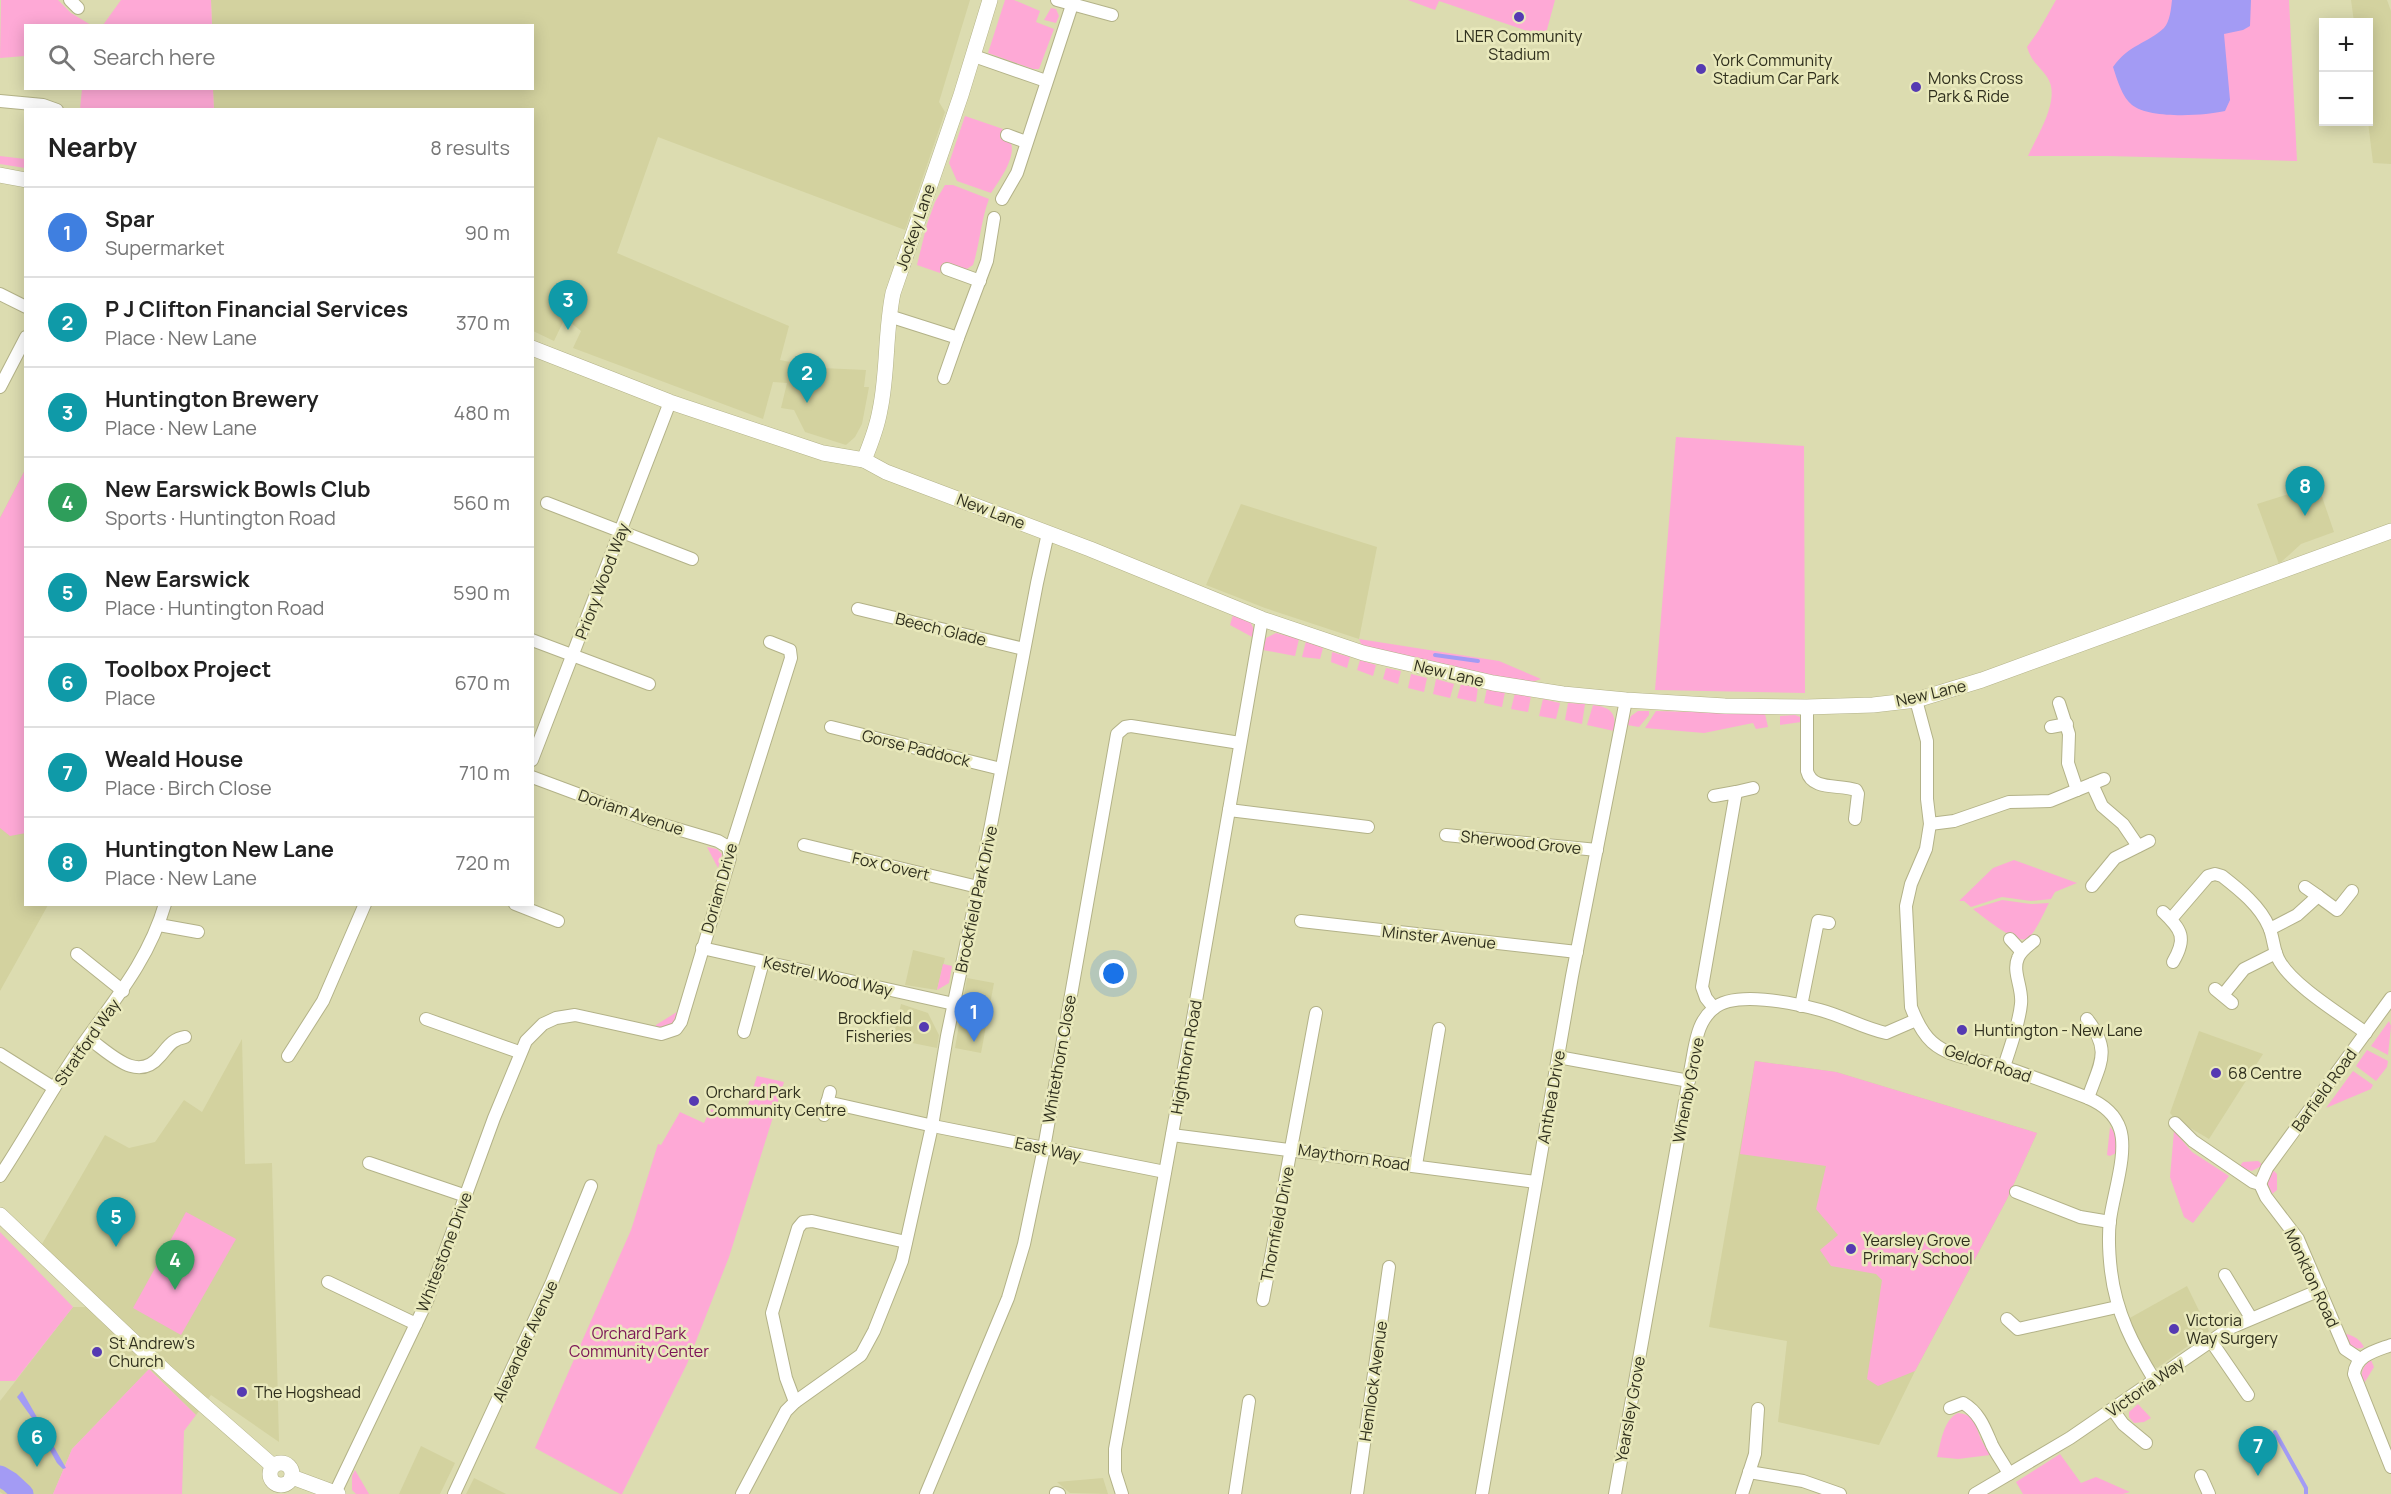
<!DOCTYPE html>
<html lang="en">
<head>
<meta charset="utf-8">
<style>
  body { margin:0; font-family:Manrope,sans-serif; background:#f6f6f6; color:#222 }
  .controls { position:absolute; right:18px; top:18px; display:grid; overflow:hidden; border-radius:0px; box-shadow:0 3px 15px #0003 }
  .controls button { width:54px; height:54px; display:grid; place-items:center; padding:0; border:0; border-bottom:2px solid #e0e0e0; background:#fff; color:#222; font:30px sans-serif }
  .you { position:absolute; left:1114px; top:974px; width:21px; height:21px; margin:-15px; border:4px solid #fff; border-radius:50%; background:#1a73e8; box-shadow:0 0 0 9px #1a73e833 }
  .badge { display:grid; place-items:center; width:39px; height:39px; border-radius:50%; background:#0b8043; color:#fff; font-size:20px; font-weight:700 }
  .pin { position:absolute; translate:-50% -50px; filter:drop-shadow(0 2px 3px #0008) }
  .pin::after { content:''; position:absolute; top:32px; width:21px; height:18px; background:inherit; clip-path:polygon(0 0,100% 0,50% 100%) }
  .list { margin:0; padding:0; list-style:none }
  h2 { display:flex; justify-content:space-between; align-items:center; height:78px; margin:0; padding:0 24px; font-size:26px }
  h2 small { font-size:20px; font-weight:400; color:#767676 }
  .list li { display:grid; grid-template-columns:39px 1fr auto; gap:18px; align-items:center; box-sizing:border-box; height:90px; padding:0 24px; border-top:2px solid #e0e0e0 }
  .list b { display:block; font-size:22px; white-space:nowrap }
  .list p { margin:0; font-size:20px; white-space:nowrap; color:#767676 }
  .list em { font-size:20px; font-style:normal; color:#767676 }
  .icon { flex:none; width:33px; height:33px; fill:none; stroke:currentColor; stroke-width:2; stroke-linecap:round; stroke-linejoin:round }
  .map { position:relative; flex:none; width:2391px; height:1494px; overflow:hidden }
  .search { position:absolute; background:#fff; box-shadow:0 3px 15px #0003; left:24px; top:24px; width:510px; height:66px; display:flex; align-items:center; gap:15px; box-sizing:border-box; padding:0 21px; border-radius:0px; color:#767676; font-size:22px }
  .panel { position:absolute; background:#fff; box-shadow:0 3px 15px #0003; left:24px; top:108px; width:510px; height:798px; border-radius:0px }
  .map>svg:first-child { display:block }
</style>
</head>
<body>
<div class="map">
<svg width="2391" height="1494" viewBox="0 0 2391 1494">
  <rect width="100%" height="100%" fill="#dcdcb0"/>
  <g fill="#d3d29f">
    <polygon points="211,0 970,0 939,102 945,112 905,230 658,137 617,253 789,326 780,360 822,368 866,370 864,387 869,387 862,424 855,437 846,445 805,432 794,410 781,408 787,383 773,382 763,419 573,348 581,331 565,318 554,341 533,331 532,110 214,109 213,89 532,88 532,26 212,25"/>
    <polygon points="2351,0 2387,0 2391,11 2391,164 2373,163 2368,122 2368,22 2354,22"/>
    <polygon points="25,470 26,904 48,905 0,991 0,518"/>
    <polygon points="2318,485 2334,532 2301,544 2279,564 2257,504"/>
    <polygon points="1241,504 1377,547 1359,639 1265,608 1206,585"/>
    <polygon points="913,950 945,958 937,990 905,985"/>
    <polygon points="967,978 994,983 981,1053 955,1048"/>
    <polygon points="901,1004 928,1013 939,1035 937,1048 893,1039"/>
    <polygon points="2199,1031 2263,1054 2209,1139 2175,1119 2170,1113"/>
    <polygon points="242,1039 245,1164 272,1163 279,1442 211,1395 196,1415 149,1369 72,1449 53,1494 3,1494 0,1492 0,1401 73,1307 108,1307 42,1244 105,1135 129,1148 155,1142 184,1100 202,1112"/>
    <polygon points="1755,1061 1836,1072 2037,1133 2007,1199 1915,1371 1879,1445 1778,1422 1787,1341 1709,1327"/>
    <polygon points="2187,1286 2209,1331 2157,1368 2148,1363 2128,1319"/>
    <polygon points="421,1446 455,1463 440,1494 399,1494"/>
    <polygon points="474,1478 506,1494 466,1494"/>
    <polygon points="1103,1478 1108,1494 1070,1493 1057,1482"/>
  </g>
  <g fill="#fea9d6">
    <polygon points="1,0 58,0 71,13 91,25 26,26 25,56 0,58"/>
    <polygon points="121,0 211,0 212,25 103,25"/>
    <polygon points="1005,0 1014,0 1040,11 1036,22 1054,29 1039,69 1033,69 988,53"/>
    <polygon points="1408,0 1555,0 1545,37 1439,1 1435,10"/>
    <path d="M2056,0h233l8,161 -189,-5h-80c9,-20 34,-58 19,-79 -8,-12 -15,-14 -20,-30l12,-17z"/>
    <polygon points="1051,8 1056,9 1059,16 1056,23 1044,20"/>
    <polygon points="82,89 213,89 214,109 80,109"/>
    <path d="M965,116l38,13 -3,9 11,5c5,15 -12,38 -20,50l-34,-12 -8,-18z"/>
    <polygon points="0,156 25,159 25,168 0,164"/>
    <path d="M945,185h8l36,14c-8,21 -9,44 -16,66l-8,5 -22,-7 -3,10 -23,-8 10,-41 8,-22z"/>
    <polygon points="1676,437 1804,446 1805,693 1655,690"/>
    <polygon points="25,470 26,833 10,836 0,828 0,518"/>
    <polygon points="1233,615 1250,621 1255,632 1254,638 1230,625"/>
    <polygon points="1276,633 1299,639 1295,656 1263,650 1266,638"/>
    <polygon points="1359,639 1499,661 1541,679 1529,683 1437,665 1362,646"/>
    <polygon points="1306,641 1323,648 1320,659 1302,657"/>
    <polygon points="1332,652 1350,657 1347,668 1331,662"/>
    <polygon points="1360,660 1376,665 1373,676 1357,670"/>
    <polygon points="1386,668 1401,671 1398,684 1383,679"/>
    <polygon points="1411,674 1427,678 1424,692 1408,688"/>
    <polygon points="1436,679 1454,684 1450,698 1433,694"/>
    <polygon points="1461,684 1478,687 1476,702 1457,698"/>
    <polygon points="1487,688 1505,692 1502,707 1484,703"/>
    <polygon points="1515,693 1531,696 1528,712 1511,709"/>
    <polygon points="1543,699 1560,703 1556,719 1539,716"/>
    <polygon points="1568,703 1585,704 1582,724 1565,720"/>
    <path d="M1593,705c17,2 24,8 21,26l-27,-6z"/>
    <polygon points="1638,711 1649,711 1649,715 1639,727 1627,725 1631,716"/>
    <polygon points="1656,711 1765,714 1768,727 1756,729 1753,723 1704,733 1645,728"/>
    <polygon points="1795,715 1800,717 1801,722 1780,725 1780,716"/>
    <polygon points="707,847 717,849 722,854 718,868"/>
    <polygon points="2014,860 2077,883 2055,892 2051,899 2031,901 2002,897 1971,907 1964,901 1959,901 1993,868"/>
    <path d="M2002,900l29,4 18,-1c-4,7 -15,34 -23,36 -11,4 -44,-23 -53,-30z"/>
    <polygon points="943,964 952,966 949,983 937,990"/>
    <path d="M680,1010c-5,13 -9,19 -24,17v-2z"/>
    <polygon points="2389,1021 2391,1026 2388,1055 2371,1046"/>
    <polygon points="2367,1050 2388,1061 2387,1067 2376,1081 2356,1066"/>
    <polygon points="1755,1061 1836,1072 2037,1133 2007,1199 1915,1371 1878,1386 1867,1379 1882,1280 1876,1274 1831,1266 1820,1250 1838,1235 1816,1209 1826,1166 1740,1154"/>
    <polygon points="2353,1071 2373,1085 2371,1089 2326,1108"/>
    <polygon points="757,1076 784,1082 729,1257 687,1364 622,1494 620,1494 535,1448 631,1230 658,1144 661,1145 680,1112 704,1123 711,1109 744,1118"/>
    <path d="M2110,1127c7,7 6,17 6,26l-6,3 -3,-1z"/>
    <polygon points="2174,1131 2192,1152 2229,1176 2193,1223 2184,1217 2170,1177"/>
    <polygon points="2258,1161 2263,1165 2252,1171 2239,1167 2243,1162"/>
    <polygon points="2273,1170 2277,1174 2277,1190 2272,1194 2267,1182"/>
    <polygon points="186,1212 236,1239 181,1335 133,1308"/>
    <polygon points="0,1232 73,1307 15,1381 0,1381"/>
    <path d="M2343,1334c8,-1 18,6 21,13 -11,5 -17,-4 -21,-13z"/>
    <path d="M2371,1360l3,7 -11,18c-3,-11 -1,-19 8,-25z"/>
    <polygon points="149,1369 196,1415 184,1431 182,1494 53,1494 72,1449"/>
    <polygon points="2138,1404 2151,1418 2144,1422 2134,1423 2129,1417 2129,1412"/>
    <path d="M1958,1413c17,2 17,10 22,24 2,6 7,12 10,18l-32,4 -21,-2c4,-14 6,-37 21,-44z"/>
    <polygon points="2060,1454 2081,1483 2096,1477 2130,1492 2123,1494 2023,1494 2016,1482"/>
    <polygon points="355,1470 369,1494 356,1494 352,1490 352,1476"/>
  </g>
  <g fill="#a39bf4">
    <path d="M2172,0h79l-1,26 -7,4 -19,4 6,66 -5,11c-21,5 -76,8 -93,-6 -10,-8 -15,-26 -19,-38 16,-23 34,-23 51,-39 6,-7 7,-19 8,-28z"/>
    <polygon points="22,1391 66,1468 63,1469 57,1463 32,1418 17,1397"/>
  </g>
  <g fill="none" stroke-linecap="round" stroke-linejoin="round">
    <g stroke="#a39bf4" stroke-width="4">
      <polyline points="1435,655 1478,661"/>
      <polyline points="2275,1432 2306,1488 2306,1494"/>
    </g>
    <polyline stroke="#a39bf4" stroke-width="21" points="0,1476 10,1482 23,1494"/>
    <g stroke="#b3b288" stroke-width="14">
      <g id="minor">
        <polyline points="70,0 78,8"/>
        <polyline points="1057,0 1112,15"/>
        <polyline points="974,56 1046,81"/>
        <polyline points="0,101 43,105 57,110"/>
        <polyline points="1007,135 1026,142"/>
        <polyline points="1002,199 1017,173 1072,5"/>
        <polyline points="947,269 980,281"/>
        <polyline points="0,294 26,307"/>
        <polyline points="889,316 958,338 944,378"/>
        <polyline points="958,338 987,261 994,218"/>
        <polyline points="0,387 26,337"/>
        <polyline points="547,503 692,559"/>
        <polyline points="858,609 1024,649"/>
        <polyline points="532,640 649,684"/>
        <path d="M1916,700l11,41v58l3,25 -4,25 -15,35 -5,22 5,101c5,13 11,26 21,35 19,17 46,17 69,24 30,10 59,21 87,32 14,6 27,16 32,31 8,24 -7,66 -10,91 -2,17 -1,34 1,51 5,42 22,74 44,110"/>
        <polyline points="2059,703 2069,734 2068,763 2077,790"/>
        <path d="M1807,707v64c5,20 32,13 49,19l2,4 -3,25"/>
        <polyline points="831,727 1001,769"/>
        <polyline points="2051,727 2067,724"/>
        <polyline points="532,760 670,402"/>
        <polyline points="532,777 650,821 718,841 728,847"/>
        <polyline points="2092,784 2102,806 2123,824 2138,846"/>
        <polyline points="1736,792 1753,788"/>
        <polyline points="1229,810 1368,827"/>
        <polyline points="1930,824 1954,821 2009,802 2050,801 2104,779"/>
        <polyline points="1446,835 1597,850"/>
        <polyline points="804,845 978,887"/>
        <polyline points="2092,886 2115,858 2149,841"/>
        <polyline points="2305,887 2318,896"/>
        <polyline points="515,904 558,921"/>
        <path d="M2163,912c19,18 24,26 10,50"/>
        <path d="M2171,919l37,-43 7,-2 7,2c18,14 38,30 47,51 5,11 4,24 11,35 15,25 62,53 86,71"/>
        <polyline points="1301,921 1577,952"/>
        <polyline points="159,925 198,932"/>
        <polyline points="2270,929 2297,915 2318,896 2337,910 2352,891"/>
        <polyline points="2010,939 2021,951"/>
        <polyline points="702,948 954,1004"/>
        <polyline points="77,954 123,991"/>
        <polyline points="2215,989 2232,1003"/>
        <polyline points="2223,995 2244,969 2276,953"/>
        <polyline points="1801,1006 1818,921 1829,923"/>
        <polyline points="1714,1008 1706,998 1702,987 1736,792 1714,796"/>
        <polyline points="426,1019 519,1052"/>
        <path d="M2087,1019c25,32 13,44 1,79"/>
        <polyline points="744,1032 763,962"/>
        <path d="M88,1038c22,15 49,46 72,18 8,-9 12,-17 25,-19"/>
        <polyline points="0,1054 54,1088"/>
        <polyline points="288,1056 323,1001 365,904"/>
        <polyline points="1558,1057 1689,1081"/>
        <path d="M2004,1067c6,-20 15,-42 17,-63 2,-16 -9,-32 -3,-46 3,-8 10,-12 16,-17"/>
        <polyline points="827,1102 938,1127 1165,1172"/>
        <polyline points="824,1115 830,1092"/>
        <polyline points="2175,1123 2193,1141 2253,1182 2260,1184 2266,1197 2298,1239 2345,1349 2360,1359"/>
        <polyline points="1172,1135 1536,1182"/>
        <polyline points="369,1163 466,1196"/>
        <polyline points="1416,1165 1439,1029"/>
        <path d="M0,1176c25,-38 47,-78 72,-116 35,-52 75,-94 93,-156"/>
        <polyline points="2260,1184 2267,1168 2391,998"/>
        <polyline points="2016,1192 2080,1217 2110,1222"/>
        <polyline points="2225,1275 2251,1318"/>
        <polyline points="328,1282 416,1324"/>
        <polyline points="1263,1300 1316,1013"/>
        <polyline points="2007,1319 2018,1329 2117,1307"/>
        <polyline points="2211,1341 2248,1395"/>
        <path d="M2391,1345c-16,6 -35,10 -37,29l37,93"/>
        <polyline points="795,1402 786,1378 772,1313 798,1228 803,1222 812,1221 906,1242"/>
        <path d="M1950,1408l13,-5c17,10 22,26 29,42 5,10 12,19 17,29"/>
        <polyline points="2113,1410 2123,1424 2146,1443"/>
        <polyline points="1749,1472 1803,1481 1840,1494"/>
        <polyline points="2201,1476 2209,1494"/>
        <polyline points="335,1493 427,1301 494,1118 526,1041 543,1024 556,1018 575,1015 661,1034 676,1029 681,1022 730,858 728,847 733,842 791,658 790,650 770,642"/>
        <polyline points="1056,1493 1059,1494"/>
        <polyline points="454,1494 552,1282 591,1186"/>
        <polyline points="742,1494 786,1411 795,1402 861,1355 874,1331 902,1261 932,1126 947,1036 990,830 1037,583 1048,533"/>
        <polyline points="926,1494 1008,1298 1024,1244 1044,1148 1117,734 1125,727 1131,726 1240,743"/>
        <polyline points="1122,1494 1115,1472 1115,1449 1192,1024 1262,619"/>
        <polyline points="1235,1494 1249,1401"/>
        <polyline points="1357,1494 1389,1267"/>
        <polyline points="1482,1494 1572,976 1626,700"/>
        <path d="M1615,1494l79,-444c3,-15 6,-30 19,-41 21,-19 81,-6 107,1 23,6 43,18 66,23l30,-13"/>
        <polyline points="1742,1494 1755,1454 1758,1409"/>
        <polyline points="1975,1494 2070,1438 2230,1328 2320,1290"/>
      </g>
    </g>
    <g stroke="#b3b288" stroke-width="16">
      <g id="tertiary">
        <polyline points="0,175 26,180"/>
        <polyline points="532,348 670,402 823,453 864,460 886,472 1090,549 1262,619 1363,653 1493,683 1563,694 1626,700 1725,706 1807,707 1873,705 1916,700 1982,680 2391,531"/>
        <path d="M864,460c7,-17 13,-32 16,-50 8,-38 5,-78 13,-117l68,-198 29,-95"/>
        <polyline points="0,1215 167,1373 273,1466"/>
        <circle cx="281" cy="1474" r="11"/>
        <polyline points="292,1477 338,1494"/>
      </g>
    </g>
    <use href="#minor" stroke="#fff" stroke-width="12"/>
    <use href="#tertiary" stroke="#fff" stroke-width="15"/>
  </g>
  <g fill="#553ab2" stroke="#e9e9bc" stroke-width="2">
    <circle cx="1519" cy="17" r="6"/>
    <circle cx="1701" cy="69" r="6"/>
    <circle cx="1916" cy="87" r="6"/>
    <circle cx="924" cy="1027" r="6"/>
    <circle cx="1962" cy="1030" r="6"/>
    <circle cx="2216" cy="1073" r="6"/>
    <circle cx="694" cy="1101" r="6"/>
    <circle cx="1851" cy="1249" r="6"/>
    <circle cx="2174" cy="1329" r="6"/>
    <circle cx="97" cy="1352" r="6"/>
    <circle cx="242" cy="1392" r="6"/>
  </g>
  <g text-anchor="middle" stroke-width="5" stroke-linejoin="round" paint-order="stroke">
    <g font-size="16" fill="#30301e" stroke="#e9e9bc" text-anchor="start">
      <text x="1519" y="42" text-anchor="middle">LNER Community<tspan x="1519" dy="18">Stadium</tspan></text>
      <text x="1713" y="66">York Community<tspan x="1713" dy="18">Stadium Car Park</tspan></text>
      <text x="1928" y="84">Monks Cross<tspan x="1928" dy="18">Park &amp; Ride</tspan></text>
      <text x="912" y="1024" text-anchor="end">Brockfield<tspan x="912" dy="18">Fisheries</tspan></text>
      <text x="1974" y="1036">Huntington - New Lane</text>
      <text x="2228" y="1079">68 Centre</text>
      <text x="706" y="1098">Orchard Park<tspan x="706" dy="18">Community Centre</tspan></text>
      <text x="1863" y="1246">Yearsley Grove<tspan x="1863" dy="18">Primary School</tspan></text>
      <text x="2186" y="1326">Victoria<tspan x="2186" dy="18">Way Surgery</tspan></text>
      <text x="109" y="1349">St Andrew's<tspan x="109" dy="18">Church</tspan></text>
      <text x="254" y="1398">The Hogshead</text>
    </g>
    <g font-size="16" fill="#30301e" stroke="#e9e9bc">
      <text transform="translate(915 227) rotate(-71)" y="6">Jockey Lane</text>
      <text transform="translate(991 511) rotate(21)" y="6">New Lane</text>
      <text transform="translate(602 581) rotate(-69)" y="6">Priory Wood Way</text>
      <text transform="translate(941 629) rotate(14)" y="6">Beech Glade</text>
      <text transform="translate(1449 673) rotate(13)" y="6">New Lane</text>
      <text transform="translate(1931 693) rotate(-13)" y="6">New Lane</text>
      <text transform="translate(916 748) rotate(14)" y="6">Gorse Paddock</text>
      <text transform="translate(631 812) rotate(19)" y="6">Doriam Avenue</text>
      <text transform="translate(1521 842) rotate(6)" y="6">Sherwood Grove</text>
      <text transform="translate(891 866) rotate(13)" y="6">Fox Covert</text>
      <text transform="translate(719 888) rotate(-74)" y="6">Doriam Drive</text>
      <text transform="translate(976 899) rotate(-78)" y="6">Brockfield Park Drive</text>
      <text transform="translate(1439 937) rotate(6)" y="6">Minster Avenue</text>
      <text transform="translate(828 976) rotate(13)" y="6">Kestrel Wood Way</text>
      <text transform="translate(87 1042) rotate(-55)" y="6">Stratford Way</text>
      <text transform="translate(1186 1057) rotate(-80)" y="6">Highthorn Road</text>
      <text transform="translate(1059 1059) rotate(-80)" y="6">Whitethorn Close</text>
      <text transform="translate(1988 1063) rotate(18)" y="6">Geldof Road</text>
      <text transform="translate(1688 1090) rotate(-79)" y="6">Whenby Grove</text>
      <text transform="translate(2324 1090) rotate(-54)" y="6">Barfield Road</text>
      <text transform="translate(1551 1097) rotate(-80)" y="6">Anthea Drive</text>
      <text transform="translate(1048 1149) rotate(12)" y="6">East Way</text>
      <text transform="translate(1354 1157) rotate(8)" y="6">Maythorn Road</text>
      <text transform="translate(1277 1224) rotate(-79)" y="6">Thornfield Drive</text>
      <text transform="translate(444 1252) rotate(-69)" y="6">Whitestone Drive</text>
      <text transform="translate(2312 1278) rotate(65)" y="6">Monkton Road</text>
      <text transform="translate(525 1341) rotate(-65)" y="6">Alexander Avenue</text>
      <text transform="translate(1373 1381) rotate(-82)" y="6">Hemlock Avenue</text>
      <text transform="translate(2145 1387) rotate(-35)" y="6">Victoria Way</text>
      <text transform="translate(1630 1409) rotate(-80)" y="6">Yearsley Grove</text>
    </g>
    <g font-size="16" fill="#7b1356" stroke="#e9e9bc">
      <text x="639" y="1339">Orchard Park<tspan x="639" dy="18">Community Center</tspan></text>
    </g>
  </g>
</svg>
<div class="controls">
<button>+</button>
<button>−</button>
</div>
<div class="you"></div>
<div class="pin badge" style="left:974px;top:1042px;background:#3f7fe0">1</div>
<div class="pin badge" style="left:807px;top:403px;background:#0f9aa8">2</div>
<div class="pin badge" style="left:568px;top:330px;background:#0f9aa8">3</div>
<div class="pin badge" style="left:175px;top:1290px;background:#2e9e5b">4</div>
<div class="pin badge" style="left:116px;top:1247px;background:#0f9aa8">5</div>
<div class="pin badge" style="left:37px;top:1467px;background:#0f9aa8">6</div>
<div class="pin badge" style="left:2258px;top:1476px;background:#0f9aa8">7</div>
<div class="pin badge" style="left:2305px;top:516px;background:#0f9aa8">8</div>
<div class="search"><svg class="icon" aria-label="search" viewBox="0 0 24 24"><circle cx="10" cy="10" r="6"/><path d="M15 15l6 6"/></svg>Search here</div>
<section class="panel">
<h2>Nearby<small>8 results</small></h2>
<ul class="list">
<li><span class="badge" style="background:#3f7fe0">1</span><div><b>Spar</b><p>Supermarket</p></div><em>90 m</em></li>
<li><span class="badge" style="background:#0f9aa8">2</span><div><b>P J Clifton Financial Services</b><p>Place · New Lane</p></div><em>370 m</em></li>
<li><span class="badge" style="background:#0f9aa8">3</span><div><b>Huntington Brewery</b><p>Place · New Lane</p></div><em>480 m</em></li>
<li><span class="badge" style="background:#2e9e5b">4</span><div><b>New Earswick Bowls Club</b><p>Sports · Huntington Road</p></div><em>560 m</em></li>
<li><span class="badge" style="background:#0f9aa8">5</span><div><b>New Earswick</b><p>Place · Huntington Road</p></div><em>590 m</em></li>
<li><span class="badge" style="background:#0f9aa8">6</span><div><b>Toolbox Project</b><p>Place</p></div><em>670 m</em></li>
<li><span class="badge" style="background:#0f9aa8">7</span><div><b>Weald House</b><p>Place · Birch Close</p></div><em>710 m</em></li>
<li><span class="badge" style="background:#0f9aa8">8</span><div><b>Huntington New Lane</b><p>Place · New Lane</p></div><em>720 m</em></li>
</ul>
</section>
</div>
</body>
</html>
